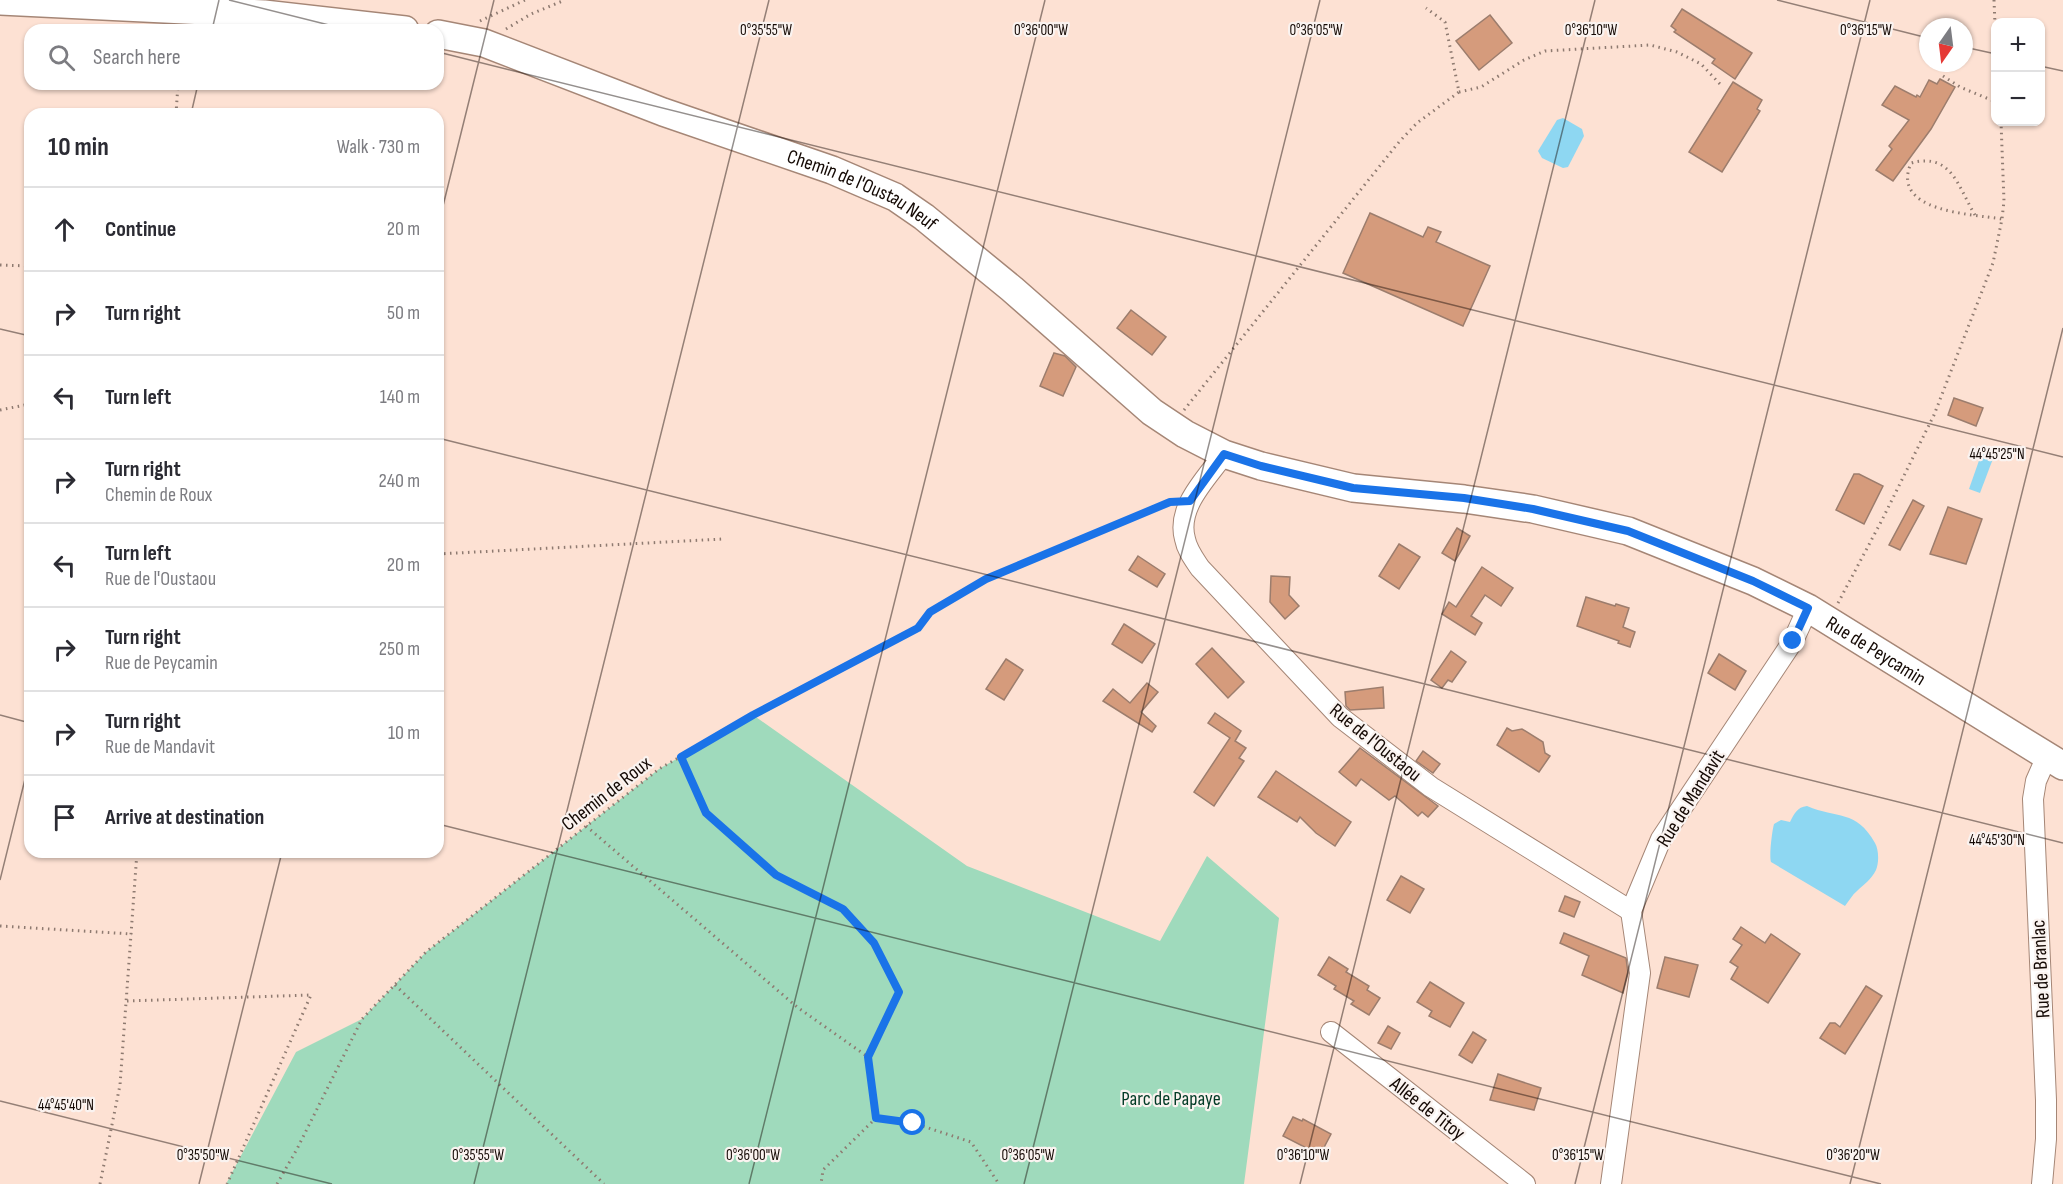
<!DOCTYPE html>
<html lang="en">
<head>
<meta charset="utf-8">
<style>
  body { margin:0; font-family:"Sofia Sans Condensed",sans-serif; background:#f7f7f7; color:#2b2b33 }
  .controls { position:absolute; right:18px; top:18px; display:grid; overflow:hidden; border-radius:12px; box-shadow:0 2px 4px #0004 }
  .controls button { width:54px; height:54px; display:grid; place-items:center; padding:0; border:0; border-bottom:2px solid #e1e1e2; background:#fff; color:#2b2b33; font:30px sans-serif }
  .compass { position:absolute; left:1919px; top:18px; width:54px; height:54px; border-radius:50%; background:#fff; box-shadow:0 2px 4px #0004; rotate:194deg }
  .stop { position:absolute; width:18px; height:18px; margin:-14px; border:4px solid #1a73e8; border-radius:50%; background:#fff }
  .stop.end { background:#1a73e8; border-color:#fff; box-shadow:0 2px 6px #0008 }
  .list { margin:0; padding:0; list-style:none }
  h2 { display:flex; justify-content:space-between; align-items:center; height:78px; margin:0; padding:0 24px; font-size:26px }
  h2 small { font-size:20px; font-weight:400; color:#7c7c81 }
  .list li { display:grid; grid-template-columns:39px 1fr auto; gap:18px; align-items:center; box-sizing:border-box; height:84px; padding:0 24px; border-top:2px solid #e1e1e2 }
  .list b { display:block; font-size:22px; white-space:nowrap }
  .list p { margin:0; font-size:20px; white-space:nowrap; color:#7c7c81 }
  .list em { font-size:20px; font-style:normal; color:#7c7c81 }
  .icon { flex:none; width:33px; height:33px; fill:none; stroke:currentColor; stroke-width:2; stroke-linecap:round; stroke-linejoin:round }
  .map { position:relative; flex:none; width:2063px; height:1184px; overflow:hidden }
  .search { position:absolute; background:#fff; box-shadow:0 2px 4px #0004; left:24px; top:24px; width:420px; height:66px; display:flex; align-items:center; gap:15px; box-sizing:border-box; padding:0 21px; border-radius:18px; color:#7c7c81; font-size:22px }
  .panel { position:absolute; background:#fff; box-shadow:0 2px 4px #0004; left:24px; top:108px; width:420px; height:750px; border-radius:18px }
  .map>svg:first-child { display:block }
</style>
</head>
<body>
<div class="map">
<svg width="2063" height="1184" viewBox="0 0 2063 1184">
  <rect width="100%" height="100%" fill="#fde1d3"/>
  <polygon fill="#9fdabc" points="753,715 967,866 1160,941 1207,856 1279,918 1244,1184 226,1184 296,1052 362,1019 426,952 659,769"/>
  <g fill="#8ed7f2">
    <polygon points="1563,118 1582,129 1584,136 1568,167 1563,168 1542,158 1538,151 1557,120"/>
    <polygon points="1982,452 1994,456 1980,493 1969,489"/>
    <path d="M1807,806c30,13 49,3 68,37 4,7 4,20 1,27 -5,10 -12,14 -19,21 -5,4 -8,10 -12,15l-74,-44c-2,-6 1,-31 3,-38l7,-4 9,2c4,-8 7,-15 17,-16z"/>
  </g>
  <g fill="#d59b7c" stroke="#9c7d6d" stroke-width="1.5">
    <polygon points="1682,9 1752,53 1735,79 1712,63 1715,59 1674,32 1676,30 1671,26"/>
    <polygon points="1490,15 1512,43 1479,70 1456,41"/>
    <polygon points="1940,79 1955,87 1931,129 1893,181 1876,170 1892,149 1889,146 1909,120 1882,105 1895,86 1916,97 1917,95 1920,97 1929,80 1937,84"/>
    <polygon points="1733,82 1762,100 1757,109 1760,111 1722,172 1689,152"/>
    <polygon points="1370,213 1423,237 1428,227 1441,232 1436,242 1490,266 1463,326 1343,273"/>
    <polygon points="1131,310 1166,337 1152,355 1117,328"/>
    <polygon points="1054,353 1065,356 1076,367 1063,396 1040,386"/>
    <polygon points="1954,398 1983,408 1976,426 1948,415"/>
    <polygon points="1854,474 1859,474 1883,486 1864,524 1836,510"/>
    <polygon points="1913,500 1924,506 1900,550 1889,545"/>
    <polygon points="1948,507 1982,519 1966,564 1930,554"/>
    <polygon points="1457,528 1470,536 1455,561 1442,553"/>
    <polygon points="1399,544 1420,557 1399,589 1379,576"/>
    <polygon points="1138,556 1165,574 1157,587 1129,570"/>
    <polygon points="1482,567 1513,588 1501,606 1485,595 1471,616 1482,623 1475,635 1442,614 1449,602 1456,607"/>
    <polygon points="1271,576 1290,577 1289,595 1299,606 1285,619 1270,602"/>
    <polygon points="1586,597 1615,606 1616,604 1629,608 1623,627 1635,632 1630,647 1618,643 1619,641 1577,626"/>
    <polygon points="1124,624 1155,644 1142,663 1112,644"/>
    <polygon points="1212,648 1244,682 1228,698 1196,664"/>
    <polygon points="1451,651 1466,662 1452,682 1448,680 1442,688 1431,680"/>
    <polygon points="1719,654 1746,671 1735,690 1708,673"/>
    <polygon points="1006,659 1023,670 1004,700 986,689"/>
    <polygon points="1147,683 1158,692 1141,712 1156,726 1152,732 1103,701 1113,689 1130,703"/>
    <polygon points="1383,687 1384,708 1350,710 1346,706 1345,692"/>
    <polygon points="1215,713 1241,731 1235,741 1246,748 1239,758 1244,761 1214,806 1194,792 1230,738 1208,723"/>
    <polygon points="1507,728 1512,731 1522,729 1543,742 1545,753 1550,756 1539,772 1497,745"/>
    <polygon points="1360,748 1438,806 1428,817 1422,812 1418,816 1395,796 1389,800 1361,779 1356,786 1339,772"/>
    <polygon points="1423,751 1440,764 1433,773 1416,761"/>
    <polygon points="1276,771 1351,822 1335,846 1316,833 1300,817 1297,822 1258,797"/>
    <polygon points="1401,876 1424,889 1410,913 1387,900"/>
    <polygon points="1565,896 1580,902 1574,917 1559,911"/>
    <polygon points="1741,927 1765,943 1771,934 1800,954 1768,1003 1731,979 1738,967 1730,962 1742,945 1733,939"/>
    <polygon points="1564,933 1626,958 1628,973 1623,993 1582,975 1589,956 1560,943"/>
    <polygon points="1329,957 1348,969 1346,972 1369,986 1367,990 1380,998 1369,1015 1351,1004 1354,1001 1334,989 1336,986 1318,975"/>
    <polygon points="1665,957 1698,965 1689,997 1657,988"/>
    <polygon points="1430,982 1464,1003 1450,1027 1429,1016 1432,1011 1417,1002"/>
    <polygon points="1866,986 1882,996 1845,1054 1820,1038 1830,1023 1835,1023 1840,1027"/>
    <polygon points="1388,1026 1400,1033 1391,1049 1378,1043"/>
    <polygon points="1473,1032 1486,1040 1472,1063 1459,1055"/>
    <polygon points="1498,1074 1541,1088 1534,1110 1490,1100"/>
    <polygon points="1293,1117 1302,1121 1303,1119 1331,1134 1320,1155 1283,1136"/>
  </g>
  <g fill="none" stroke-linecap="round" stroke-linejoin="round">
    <g stroke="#a58676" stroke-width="22">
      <g id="street">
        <path d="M1224,454c-17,24 -48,53 -39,85 2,11 9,20 15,29l140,149 91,70 200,124"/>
        <polyline points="1331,1032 1525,1184"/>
        <polyline points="1611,1184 1640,973 1631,911 1661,839 1793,641 1808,608"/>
        <polyline points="2042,1184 2046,1139 2046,1100 2033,799 2036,781 2047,756"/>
      </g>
    </g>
    <g stroke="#a58676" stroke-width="30">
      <g id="secondary">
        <polyline points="0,1 264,14 405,30"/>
        <path id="s1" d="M438,34l46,9 179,69 169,58 63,27 29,20 88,72 140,123 33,22 39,20 37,12 92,22 111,11 69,10 95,22 125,50 55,27 255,158"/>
      </g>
    </g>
    <g stroke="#8e7a70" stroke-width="3" stroke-dasharray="1.5 4.5" stroke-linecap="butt">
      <polyline points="1994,0 1996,49"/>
      <polyline points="480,21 525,0"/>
      <polyline points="506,29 531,14 565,0"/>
      <polyline points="1943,76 1960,87 1996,102"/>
      <polyline points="1459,92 1481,87 1524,60 1545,51 1650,45 1677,52 1701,64 1720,84"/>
      <polyline points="176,114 178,84"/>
      <path d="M1975,215c-17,-28 -23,-63 -64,-52 -21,49 60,51 91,56"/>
      <polyline points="0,265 30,266"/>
      <polyline points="0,410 30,404"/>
      <polyline points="1184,410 1399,142 1417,123 1459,92 1445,22 1426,8"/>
      <polyline points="438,554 723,539"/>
      <polyline points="1838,603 1882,520 1934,415 1993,263 2002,219 2004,201 2001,122"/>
      <polyline points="681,757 706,813 776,875 843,909 874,943 899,992 868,1057"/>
      <polyline points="586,826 797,1007 868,1057 876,1118 823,1170 821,1184"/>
      <polyline points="0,926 132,934"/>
      <polyline points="395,985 604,1184"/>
      <polyline points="127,1001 311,995 227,1184"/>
      <polyline points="876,1118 913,1123 971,1142 999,1184"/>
      <polyline points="100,1184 120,1085 137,852"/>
      <polyline points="277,1184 297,1149 362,1019 426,952 659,769 753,715 918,628 930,612 986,579 1173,502"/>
    </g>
    <use href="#street" stroke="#fff" stroke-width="20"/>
    <use href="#secondary" stroke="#fff" stroke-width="27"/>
  </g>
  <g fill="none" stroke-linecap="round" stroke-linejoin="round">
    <polyline stroke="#1a73e8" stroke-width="8" points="913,1123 876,1118 868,1057 899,992 874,943 843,909 776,875 706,813 681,757 753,715 918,628 930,612 986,579 1170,502 1190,501 1224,454 1261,466 1353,488 1464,498 1533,509 1628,531 1753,581 1808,608 1793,641"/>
  </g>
  <path fill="none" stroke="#140904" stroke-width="1.5" stroke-opacity="0.45" d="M229,0l120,30M1777,0l151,38M212,30l7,-30M1964,47l32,7M438,52l1625,405M2040,66l23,5M191,114l7,-30M438,226l56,-226M0,329l30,7M438,438l1625,405M0,715l30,8M438,824l1443,360M0,880l30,-121M0,1101l332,83M199,1184l83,-332M474,1184l295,-1184M749,1184l296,-1184M1024,1184l296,-1184M1300,1184l295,-1184M1575,1184l295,-1184M1850,1184l213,-856"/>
  <g text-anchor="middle" stroke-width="4.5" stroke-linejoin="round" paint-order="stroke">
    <g font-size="20" fill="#140904" stroke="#faf3f0">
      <text dy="7" stroke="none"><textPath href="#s1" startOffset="453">Chemin de l'Oustau Neuf</textPath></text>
      <text dy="7" stroke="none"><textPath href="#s1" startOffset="1593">Rue de Peycamin</textPath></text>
      <text transform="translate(1376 742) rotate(39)" y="7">Rue de l'Oustaou</text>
      <text transform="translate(606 793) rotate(-38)" y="7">Chemin de Roux</text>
      <text transform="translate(1690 798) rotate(-58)" y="7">Rue de Mandavit</text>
      <text transform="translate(2040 969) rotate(-93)" y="7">Rue de Branlac</text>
      <text transform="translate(1428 1108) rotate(38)" y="7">Allée de Titoy</text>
    </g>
    <g font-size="20" fill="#013a25" stroke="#faf3f0">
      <text x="1171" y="1105">Parc de Papaye</text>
    </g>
  </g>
  <g font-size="15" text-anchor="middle" fill="#140904" stroke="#faf3f0" stroke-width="4.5" stroke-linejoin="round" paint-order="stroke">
    <text x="766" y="35">0°35'55"W</text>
    <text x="1041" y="35">0°36'00"W</text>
    <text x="1316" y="35">0°36'05"W</text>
    <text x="1591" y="35">0°36'10"W</text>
    <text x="1866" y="35">0°36'15"W</text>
    <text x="1997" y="459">44°45'25"N</text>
    <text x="1997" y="845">44°45'30"N</text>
    <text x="66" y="1110">44°45'40"N</text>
    <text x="203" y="1160">0°35'50"W</text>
    <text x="478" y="1160">0°35'55"W</text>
    <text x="753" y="1160">0°36'00"W</text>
    <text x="1028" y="1160">0°36'05"W</text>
    <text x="1303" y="1160">0°36'10"W</text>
    <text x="1578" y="1160">0°36'15"W</text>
    <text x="1853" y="1160">0°36'20"W</text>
  </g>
</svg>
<div class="controls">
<button>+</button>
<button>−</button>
</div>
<svg class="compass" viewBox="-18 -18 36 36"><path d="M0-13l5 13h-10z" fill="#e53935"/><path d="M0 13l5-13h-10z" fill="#7c7c81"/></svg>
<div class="stop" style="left:913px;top:1123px"></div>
<div class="stop end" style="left:1793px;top:641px"></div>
<div class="search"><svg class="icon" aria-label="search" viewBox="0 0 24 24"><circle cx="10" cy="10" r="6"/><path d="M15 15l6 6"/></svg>Search here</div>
<section class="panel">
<h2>10 min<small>Walk · 730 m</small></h2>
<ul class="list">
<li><svg class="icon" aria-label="ahead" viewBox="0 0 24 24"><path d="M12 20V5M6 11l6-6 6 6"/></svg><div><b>Continue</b></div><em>20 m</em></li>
<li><svg class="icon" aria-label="right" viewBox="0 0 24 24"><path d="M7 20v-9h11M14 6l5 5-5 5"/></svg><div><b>Turn right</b></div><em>50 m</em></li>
<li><svg class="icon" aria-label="left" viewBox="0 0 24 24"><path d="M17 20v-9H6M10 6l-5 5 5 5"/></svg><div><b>Turn left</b></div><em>140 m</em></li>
<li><svg class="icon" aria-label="right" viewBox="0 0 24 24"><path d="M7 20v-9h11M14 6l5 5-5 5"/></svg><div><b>Turn right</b><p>Chemin de Roux</p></div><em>240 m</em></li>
<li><svg class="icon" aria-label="left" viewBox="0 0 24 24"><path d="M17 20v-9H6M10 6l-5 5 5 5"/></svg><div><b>Turn left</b><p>Rue de l'Oustaou</p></div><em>20 m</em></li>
<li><svg class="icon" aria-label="right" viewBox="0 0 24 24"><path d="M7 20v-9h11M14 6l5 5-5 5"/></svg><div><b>Turn right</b><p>Rue de Peycamin</p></div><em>250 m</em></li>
<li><svg class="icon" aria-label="right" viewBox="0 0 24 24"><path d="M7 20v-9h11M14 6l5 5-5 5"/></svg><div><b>Turn right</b><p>Rue de Mandavit</p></div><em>10 m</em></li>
<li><svg class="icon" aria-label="arrive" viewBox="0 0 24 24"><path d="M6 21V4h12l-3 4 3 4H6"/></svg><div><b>Arrive at destination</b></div></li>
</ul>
</section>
</div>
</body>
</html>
